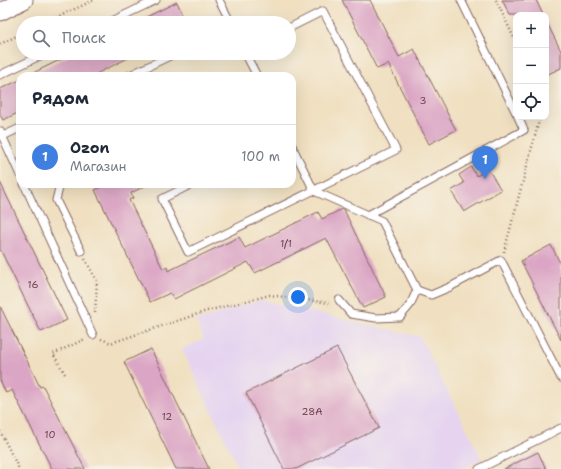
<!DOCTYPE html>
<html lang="ru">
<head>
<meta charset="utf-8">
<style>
  body { margin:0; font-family:"Shantell Sans",sans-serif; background:#f6f6f7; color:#1f2937 }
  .controls { position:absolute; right:12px; top:12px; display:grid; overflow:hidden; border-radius:8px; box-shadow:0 4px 16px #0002 }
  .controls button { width:36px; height:36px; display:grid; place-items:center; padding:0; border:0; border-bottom:1px solid #e0e1e3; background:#fff; color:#1f2937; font:20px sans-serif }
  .you { position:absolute; left:298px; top:297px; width:14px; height:14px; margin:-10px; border:3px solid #fff; border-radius:50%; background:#1a73e8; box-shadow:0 0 0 6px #1a73e833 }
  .badge { display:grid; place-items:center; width:26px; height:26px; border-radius:50%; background:#c8321e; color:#fff; font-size:13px; font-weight:700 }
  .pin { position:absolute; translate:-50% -33px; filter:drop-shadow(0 1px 2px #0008) }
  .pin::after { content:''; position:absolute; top:21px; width:14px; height:12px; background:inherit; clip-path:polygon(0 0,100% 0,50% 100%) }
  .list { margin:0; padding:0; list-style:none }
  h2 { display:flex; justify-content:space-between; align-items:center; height:52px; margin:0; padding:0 16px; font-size:17px }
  h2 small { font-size:13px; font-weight:400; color:#747a83 }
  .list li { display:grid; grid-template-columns:26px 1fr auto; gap:12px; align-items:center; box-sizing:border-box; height:64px; padding:0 16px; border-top:1px solid #e0e1e3 }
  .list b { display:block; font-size:15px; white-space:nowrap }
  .list p { margin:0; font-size:13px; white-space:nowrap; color:#747a83 }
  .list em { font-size:13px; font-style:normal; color:#747a83 }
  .icon { flex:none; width:22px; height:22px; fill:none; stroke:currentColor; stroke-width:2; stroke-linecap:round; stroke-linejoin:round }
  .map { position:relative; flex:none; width:561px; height:469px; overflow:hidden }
  .search { position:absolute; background:#fff; box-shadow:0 4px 16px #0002; left:16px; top:16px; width:280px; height:44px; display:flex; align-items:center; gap:10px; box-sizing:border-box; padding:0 14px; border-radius:22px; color:#747a83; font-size:15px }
  .panel { position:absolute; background:#fff; box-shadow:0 4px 16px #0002; left:16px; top:72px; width:280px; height:116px; border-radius:12px }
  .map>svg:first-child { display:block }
</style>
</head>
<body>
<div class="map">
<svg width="561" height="469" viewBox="0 0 561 469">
  <rect width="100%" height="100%" fill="#f7f3e8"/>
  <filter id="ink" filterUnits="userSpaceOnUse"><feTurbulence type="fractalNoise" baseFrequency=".025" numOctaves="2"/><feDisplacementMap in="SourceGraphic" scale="8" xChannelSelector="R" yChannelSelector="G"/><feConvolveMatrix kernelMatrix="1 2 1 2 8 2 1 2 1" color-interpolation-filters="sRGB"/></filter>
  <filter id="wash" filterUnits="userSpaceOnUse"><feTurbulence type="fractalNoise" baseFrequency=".012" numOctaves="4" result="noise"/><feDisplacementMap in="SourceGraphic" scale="16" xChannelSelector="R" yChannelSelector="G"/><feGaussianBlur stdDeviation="0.9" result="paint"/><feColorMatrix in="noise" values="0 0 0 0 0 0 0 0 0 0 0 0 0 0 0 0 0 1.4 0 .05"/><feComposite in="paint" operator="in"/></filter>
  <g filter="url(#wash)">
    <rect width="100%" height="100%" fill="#f0e0c1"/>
    <polygon fill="#e5d3f0" points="261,300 420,337 482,459 462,469 239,469 182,349 204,339 196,321"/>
    <g id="blocks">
      <g fill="#dba6c5">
        <polygon points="342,0 370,0 399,57 414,49 456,130 429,144 388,64 377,69"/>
        <polygon points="502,0 536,0 543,15 510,15"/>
        <polygon points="177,2 186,23 134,23"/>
        <polygon points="546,21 561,51 561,68 546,75"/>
        <polygon points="74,53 138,53 92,76 27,76"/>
        <polygon points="20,80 20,112 3,120 0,115 0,89"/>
        <polygon points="471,167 477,176 488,169 501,190 464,212 451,191 464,183 459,175"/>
        <polygon points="0,182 67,320 41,332 0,249"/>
        <polygon points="107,184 149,184 131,193 133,198 129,200 163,269 167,267 168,271 239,237 245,248 318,212 322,219 342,209 344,210 386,297 363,308 326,238 255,273 248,262 174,299 170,293 150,302 95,190"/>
        <polygon points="551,245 561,265 561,340 521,261"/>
        <polygon points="0,306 40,387 43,386 85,469 52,469 12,390 6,393 0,380"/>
        <polygon points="337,348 379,428 296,469 284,469 246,393"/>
        <polygon points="151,349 209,469 176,469 124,362"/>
        <polygon points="538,452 546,469 504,469"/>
      </g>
    </g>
  </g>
  <g filter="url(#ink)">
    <use href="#blocks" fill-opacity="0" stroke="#846360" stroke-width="1"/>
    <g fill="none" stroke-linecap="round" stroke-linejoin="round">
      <g stroke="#846360" stroke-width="9">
        <g id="service">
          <polyline points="219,0 231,23"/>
          <polyline points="461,0 516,113"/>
          <polyline points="108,23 156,0"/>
          <polyline points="245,53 257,76"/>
          <polyline points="0,75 46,53"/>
          <polyline points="128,76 176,53"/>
          <polyline points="0,131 20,175"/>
          <polyline points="3,136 20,128"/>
          <polyline points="292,146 314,191 382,221 417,290 431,295 450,287 501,260 561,378"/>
          <polyline points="24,184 93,335"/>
          <polyline points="60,184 56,200 81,251"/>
          <polyline points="192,184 162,199 188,252 396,150 323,11 289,28"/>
          <polyline points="368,215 524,130 518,117"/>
          <polyline points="339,300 351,314 376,318 400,317 410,305 417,290"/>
          <polyline points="479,469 561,428"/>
        </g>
      </g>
      <g stroke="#846360" stroke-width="19">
        <polyline id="tertiary" points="0,12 24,0"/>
      </g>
      <g stroke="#846360" stroke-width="2.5" stroke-dasharray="1 3" stroke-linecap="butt">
        <polyline points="496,0 516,42"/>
        <polyline points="45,23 94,0"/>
        <polyline points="0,44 23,33"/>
        <polyline points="504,252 540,117"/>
        <polyline points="85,259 97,281 95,313"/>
        <polyline points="101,339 111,343 207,311 270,295 329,303"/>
        <polyline points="65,374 53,354 85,339"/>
        <polyline points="0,431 19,469"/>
      </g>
      <use href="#service" stroke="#fff" stroke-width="7"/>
      <use href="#tertiary" stroke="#fff" stroke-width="17"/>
    </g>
  </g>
  <g text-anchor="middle" stroke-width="3.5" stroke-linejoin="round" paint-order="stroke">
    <g font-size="10" fill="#6e4152">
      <text x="423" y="104">3</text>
      <text x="286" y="247">1/1</text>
      <text x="33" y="288">16</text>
      <text x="312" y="415">28А</text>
      <text x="167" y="420">12</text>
      <text x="50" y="438">10</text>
    </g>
  </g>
</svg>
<div class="controls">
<button>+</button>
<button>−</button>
<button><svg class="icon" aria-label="locate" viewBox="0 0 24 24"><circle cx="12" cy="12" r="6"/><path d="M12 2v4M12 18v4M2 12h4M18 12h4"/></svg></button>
</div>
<div class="you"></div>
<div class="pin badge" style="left:485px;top:179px;background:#3f7fe0">1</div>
<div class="search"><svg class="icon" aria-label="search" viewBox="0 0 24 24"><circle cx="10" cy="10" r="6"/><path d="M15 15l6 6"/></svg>Поиск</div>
<section class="panel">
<h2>Рядом<small></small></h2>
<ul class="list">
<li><span class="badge" style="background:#3f7fe0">1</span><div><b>Ozon</b><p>Магазин</p></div><em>100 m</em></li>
</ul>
</section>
</div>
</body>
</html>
